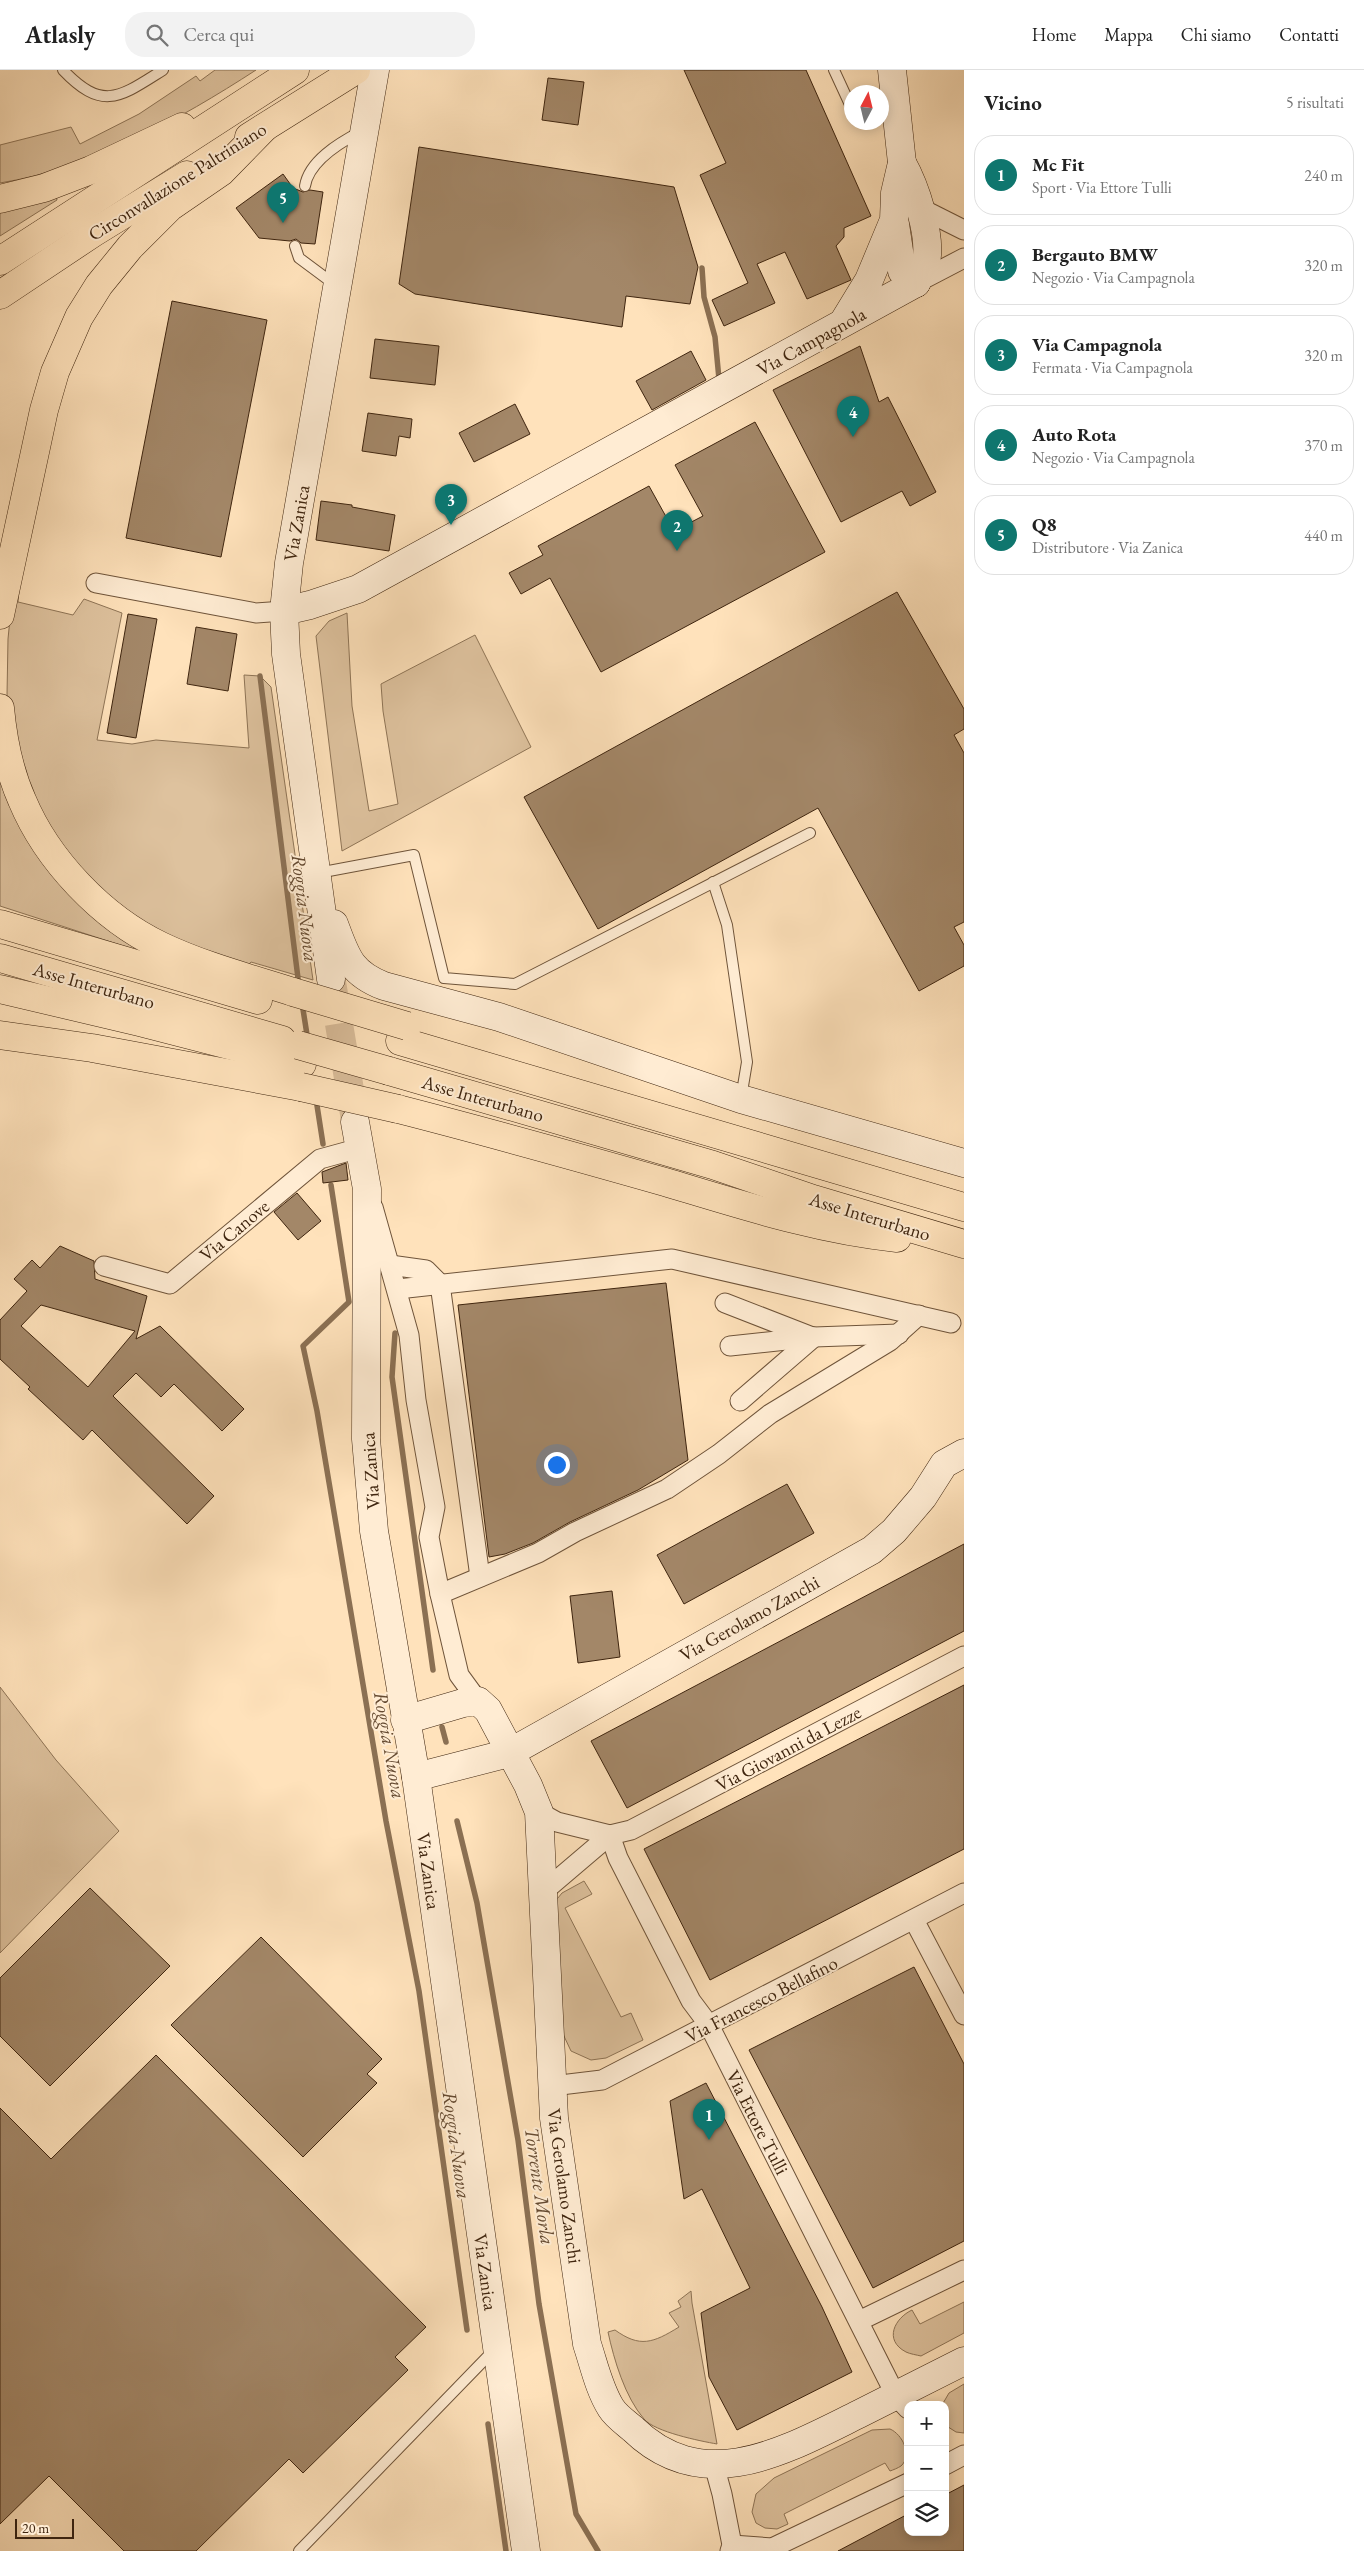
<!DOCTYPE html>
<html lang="it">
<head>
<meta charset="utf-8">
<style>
  body { margin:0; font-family:"EB Garamond",serif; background:#f2f2f2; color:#222 }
  .controls { position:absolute; right:15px; bottom:15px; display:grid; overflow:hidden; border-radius:10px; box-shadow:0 2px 12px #0003 }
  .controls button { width:45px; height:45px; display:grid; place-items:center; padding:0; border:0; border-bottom:1px solid #e0e0e0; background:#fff; color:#222; font:25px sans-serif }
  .compass { position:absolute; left:844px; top:15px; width:45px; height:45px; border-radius:50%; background:#fff; box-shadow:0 2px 12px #0003; rotate:7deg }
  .scale { position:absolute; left:15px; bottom:12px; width:59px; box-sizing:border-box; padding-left:5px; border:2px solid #3f250f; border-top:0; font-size:14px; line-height:18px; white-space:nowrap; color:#3f250f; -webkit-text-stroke:4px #ffecd3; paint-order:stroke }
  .you { position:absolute; left:556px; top:1394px; width:18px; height:18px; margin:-12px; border:4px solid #fff; border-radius:50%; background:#1a73e8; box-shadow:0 0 0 8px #1a73e833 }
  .badge { display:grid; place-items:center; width:32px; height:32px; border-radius:50%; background:#0f766e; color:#fff; font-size:16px; font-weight:700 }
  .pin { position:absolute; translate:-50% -41px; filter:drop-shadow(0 1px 2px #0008) }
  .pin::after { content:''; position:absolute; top:26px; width:18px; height:15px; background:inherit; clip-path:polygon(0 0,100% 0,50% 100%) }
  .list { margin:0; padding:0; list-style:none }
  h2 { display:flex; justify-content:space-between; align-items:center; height:65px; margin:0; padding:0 20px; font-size:21px }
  h2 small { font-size:16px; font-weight:400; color:#767676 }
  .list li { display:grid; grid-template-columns:32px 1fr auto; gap:15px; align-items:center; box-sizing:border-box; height:80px; margin:0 10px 10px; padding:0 10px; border:1px solid #e0e0e0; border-radius:20px }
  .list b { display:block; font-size:19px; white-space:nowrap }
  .list p { margin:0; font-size:16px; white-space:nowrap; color:#767676 }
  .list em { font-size:16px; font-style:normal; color:#767676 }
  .icon { flex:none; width:28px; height:28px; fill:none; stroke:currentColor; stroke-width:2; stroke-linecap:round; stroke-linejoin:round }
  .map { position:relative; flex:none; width:964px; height:2481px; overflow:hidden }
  header { display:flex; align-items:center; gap:30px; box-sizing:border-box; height:70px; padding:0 25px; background:#fff; border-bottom:1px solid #e0e0e0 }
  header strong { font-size:24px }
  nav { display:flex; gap:28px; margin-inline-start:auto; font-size:18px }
  .search { width:350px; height:45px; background:#f2f2f2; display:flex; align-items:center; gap:12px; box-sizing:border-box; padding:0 18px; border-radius:20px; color:#767676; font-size:19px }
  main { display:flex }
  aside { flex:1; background:#fff }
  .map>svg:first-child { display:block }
</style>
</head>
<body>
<header>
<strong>Atlasly</strong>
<div class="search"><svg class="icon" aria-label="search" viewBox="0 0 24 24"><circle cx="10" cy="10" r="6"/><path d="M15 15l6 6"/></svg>Cerca qui</div>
<nav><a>Home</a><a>Mappa</a><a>Chi siamo</a><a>Contatti</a></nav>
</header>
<main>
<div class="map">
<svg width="964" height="2481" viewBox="0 0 964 2481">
  <rect width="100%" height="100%" fill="#ffe2bb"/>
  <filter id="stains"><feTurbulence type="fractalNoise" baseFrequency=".004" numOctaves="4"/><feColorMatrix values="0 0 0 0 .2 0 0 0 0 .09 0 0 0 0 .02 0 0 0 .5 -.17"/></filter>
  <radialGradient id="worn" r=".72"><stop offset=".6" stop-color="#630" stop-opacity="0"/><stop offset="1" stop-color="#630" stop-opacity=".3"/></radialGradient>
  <g fill="#dec29e" stroke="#8e7456">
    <path d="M215,0h41c-77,50 -164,98 -256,113v-38l71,-18 9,17 59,-30 57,-38 4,5z"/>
    <polygon points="56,125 57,130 0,166 0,138"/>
    <polygon points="13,518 19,520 18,532 73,545 84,529 122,543 97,670 132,674 156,670 249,678 244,605 260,606 271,617 313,910 251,892 246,898 140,857 75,795 46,754 28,715 15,675 7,625 8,569"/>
    <polygon points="347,543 352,636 369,741 398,734 383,641 381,614 475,565 531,677 342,781 316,566 329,551"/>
    <polygon points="0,687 7,715 148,884 0,836"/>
    <polygon points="0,1617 56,1690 119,1761 0,1883"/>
    <polygon points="584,1811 592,1824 565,1838 621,1947 631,1943 643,1970 606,1988 591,1990 571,1981 563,1964 553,1834 562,1823"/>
    <path d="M691,2221l1,12 25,141c-17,-3 -62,-12 -73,-25 -19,-22 -30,-59 -36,-87l7,-2c25,18 38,13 64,-3l-10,-14 12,-6 -3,-6z"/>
    <path d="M964,2232v31l-43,23c-4,-1 -11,-2 -15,-4 -23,-12 -11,-34 6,-42l8,14z"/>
    <polygon points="964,2314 964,2363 956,2362 945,2355 945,2335 942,2335 949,2323"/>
    <path d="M890,2359c12,5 23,26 11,37 -3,2 -8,4 -11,5l-5,-8 -101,51 4,10 -11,5 -12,-1 -9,-5 -4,-11 4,-18 18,-16 98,-48z"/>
  </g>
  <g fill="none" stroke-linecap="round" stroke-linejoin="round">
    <g stroke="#8b7053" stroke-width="5.5">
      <polyline points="702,198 704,227 715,267 719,309"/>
      <polyline points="260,606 299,916"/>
      <polyline points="302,933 308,971"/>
      <polyline points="316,1029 323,1074"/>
      <polyline points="331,1115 349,1232 303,1276 317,1341 386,1751 419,1921 467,2260"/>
      <polyline points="395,1263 392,1307 433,1600"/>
      <polyline points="442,1657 446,1672"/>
      <polyline points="457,1751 477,1833 518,2070 539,2234 576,2444 598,2481"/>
      <polyline points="488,2354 506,2481"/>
    </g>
  </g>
  <g fill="#a38768" stroke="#3f250f" fill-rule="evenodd">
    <polygon points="684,0 806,0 871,146 844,158 844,167 836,176 851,210 807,229 785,182 757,194 775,233 724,256 712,230 748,213 700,105 726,93"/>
    <polygon points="548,8 584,12 578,55 542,50"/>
    <polygon points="419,77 674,117 698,197 690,234 626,226 622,257 415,224 399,214"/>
    <polygon points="283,104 293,118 303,122 310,120 323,122 315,174 301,173 296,169 290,171 259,168 236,138"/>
    <polygon points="172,231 267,250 221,487 126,468"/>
    <polygon points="375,269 439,276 435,315 370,308"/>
    <polygon points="860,276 879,332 888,327 936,422 910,436 902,421 841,452 773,320"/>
    <polygon points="691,281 706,310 652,340 636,311"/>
    <polygon points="515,334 530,364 474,392 459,363"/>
    <polygon points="368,343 412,349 410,368 399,366 396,386 362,381"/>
    <polygon points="755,352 825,482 601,602 550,508 521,524 509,503 543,485 538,476 649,416 674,461 703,446 675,395"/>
    <polygon points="321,431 352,435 352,437 395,445 389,481 316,470"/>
    <polygon points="897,522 964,639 964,659 954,665 964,683 964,852 954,857 964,875 964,896 919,921 818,738 598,859 524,727"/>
    <polygon points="128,544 157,549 136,668 107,663"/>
    <polygon points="196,557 237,564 228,621 187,614"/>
    <polygon points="346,1093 348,1110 323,1113 322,1102"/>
    <polygon points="297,1123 321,1151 298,1170 274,1142"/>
    <path d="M60,1176l34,15 1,18 52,17 -11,43 24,-13 84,83 -22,22 -48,-47 -13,13 -25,-24 -23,23 101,100 -27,28 -95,-94 -9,10 -55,-51 2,-2 -30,-28v-39l27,-29 -13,-12 18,-19 8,8zM41,1235l94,26 -47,56 -67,-61z"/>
    <polygon points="666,1213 688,1390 638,1420 570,1452 533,1473 505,1484 489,1487 458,1235"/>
    <polygon points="787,1414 814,1463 684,1534 657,1485"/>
    <polygon points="964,1474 964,1561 627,1738 591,1671"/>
    <polygon points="612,1521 620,1587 578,1593 570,1526"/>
    <polygon points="964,1615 964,1779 710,1910 644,1779"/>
    <polygon points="90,1818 170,1896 50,2016 0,1966 0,1908"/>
    <polygon points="261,1867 382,1989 367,2004 377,2013 303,2087 171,1955"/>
    <polygon points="914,1897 964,1994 964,2171 873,2218 749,1980"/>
    <polygon points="156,1985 426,2257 395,2287 408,2300 303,2403 289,2389 196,2481 124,2481 49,2406 0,2454 0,2038 51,2089"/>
    <polygon points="706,2013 822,2237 852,2302 737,2360 709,2307 701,2243 750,2218 702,2119 684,2129 670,2031"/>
    <polygon points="964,2415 964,2481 838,2481 908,2444 908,2462 945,2462 945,2425"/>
  </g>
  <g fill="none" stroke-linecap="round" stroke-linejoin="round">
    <polyline stroke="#d9bc99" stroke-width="28" stroke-dasharray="28 14" stroke-linecap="butt" points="332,912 355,1050"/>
    <g stroke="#6f543a" stroke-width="12">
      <g id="lane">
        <path d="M63,0c40,42 57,27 100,0"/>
        <polyline points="834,0 852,39"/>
        <path d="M305,116c4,-25 34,-43 55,-54"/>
        <polyline points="295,176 299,188 334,214"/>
        <polyline points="318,803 414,785 444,908 515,914 810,763"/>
        <polyline points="713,812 727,855 747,992 741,1028"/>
        <polyline points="299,2481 493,2281"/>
      </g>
    </g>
    <g stroke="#6f543a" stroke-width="21">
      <g id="street">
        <polyline points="920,138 964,160"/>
        <polyline points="916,213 964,188"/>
        <polyline points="96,513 256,543 284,541"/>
        <polyline points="373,1137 409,1265 416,1330 435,1437 429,1467 440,1524 459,1605 478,1631"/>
        <polyline points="390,1195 426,1200 440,1214 480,1507"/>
        <polyline points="104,1196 170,1214 320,1089 360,1078"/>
        <polyline points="398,1219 672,1189 951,1253"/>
        <polyline points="725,1233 810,1266"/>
        <polyline points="730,1276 814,1267 899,1264"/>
        <polyline points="740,1331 814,1267"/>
        <polyline points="440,1524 538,1483 575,1462 667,1419 719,1384 770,1344 890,1271 919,1245"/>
        <polyline points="539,1742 557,1752 610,1765 631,1760 964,1586"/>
        <polyline points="610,1765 618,1788 691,1931 709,1955 896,2326 908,2339"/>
        <polyline points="543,1822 610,1765"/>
        <polyline points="914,1850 964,1945"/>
        <polyline points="552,2016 602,2010 964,1823"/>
        <polyline points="859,2251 964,2200"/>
        <polyline points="714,2395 722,2424 732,2475 730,2481"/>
        <polyline points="945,2395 964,2385"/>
        <polyline points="732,2475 772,2478 908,2413"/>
      </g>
    </g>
    <g stroke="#3f250f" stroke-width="29">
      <g id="secondary">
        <path d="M902,93c13,23 30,73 24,99 -2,7 -6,14 -10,21"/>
        <polyline points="895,154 902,201 916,213"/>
        <polyline points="844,251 869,210 894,150 895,123 902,93 892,0"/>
        <polyline points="284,541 310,535 358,519 916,213"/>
        <path d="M334,854c12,32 16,49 50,62l115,31 242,82 223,64"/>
        <polyline points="331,909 286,584 284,541 289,493 375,0"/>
        <polyline points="355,1052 367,1119 366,1369 374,1461 416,1707 526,2481"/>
        <path d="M405,1650l58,-17 15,-2 10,9 40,75 11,27 15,306 33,226c7,21 12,45 24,64 5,8 15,15 22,21 71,69 153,21 226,-15 35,-18 70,-35 105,-53"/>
        <polyline points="416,1707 509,1683 872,1480 894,1461 923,1427 944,1394 964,1383"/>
      </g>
    </g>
    <g stroke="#3f250f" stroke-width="29">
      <g id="highway">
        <polyline points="249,67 356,0"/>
        <polyline points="0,129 44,118 91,100 182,57"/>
        <polyline points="0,191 295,0"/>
        <polyline points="0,225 93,163 187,105"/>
        <polyline points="0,545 44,340 55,302 79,247 99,215 130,177 170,137 221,102 264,58"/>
        <path d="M0,638c3,32 9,63 22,92 25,60 80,118 139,146 42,20 88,32 132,46"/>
        <polyline points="0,854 258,930"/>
        <polyline points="0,888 282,970"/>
        <polyline points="0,919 139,952 302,994"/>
        <polyline points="0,965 92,978 301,1017"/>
        <polyline points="400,971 964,1137"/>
        <polyline points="389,1001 713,1095 813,1129 964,1174"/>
        <path d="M398,1039c90,23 179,48 267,73 77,23 153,48 232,56"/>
      </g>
    </g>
    <use href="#lane" stroke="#ffecd3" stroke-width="10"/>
    <use href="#street" stroke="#ffecd3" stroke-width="19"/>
    <use href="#secondary" stroke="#ffecd3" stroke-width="28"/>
    <use href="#highway" stroke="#ffe2bb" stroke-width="28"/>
    <g stroke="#3f250f" stroke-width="29" stroke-linecap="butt">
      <g id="highway-bridge">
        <polyline points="293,922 407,956"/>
        <polyline points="298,975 389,1001"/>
        <polyline points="301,1017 398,1039"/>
      </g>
    </g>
    <use href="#highway-bridge" stroke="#ffe2bb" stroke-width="28"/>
  </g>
  <g text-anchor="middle" stroke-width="4" stroke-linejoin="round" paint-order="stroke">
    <g font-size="19" fill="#3f250f" stroke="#ffecd3">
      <text transform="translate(177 111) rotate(-32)" y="7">Circonvallazione Paltriniano</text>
      <text transform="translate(811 271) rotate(-29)" y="7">Via Campagnola</text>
      <text transform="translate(296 453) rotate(-80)" y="7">Via Zanica</text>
      <text transform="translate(94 915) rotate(16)" y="7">Asse Interurbano</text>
      <text transform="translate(483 1028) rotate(16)" y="7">Asse Interurbano</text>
      <text transform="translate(870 1146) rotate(17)" y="7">Asse Interurbano</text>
      <text transform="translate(234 1160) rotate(-40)" y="7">Via Canove</text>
      <text transform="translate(370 1401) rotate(-94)" y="7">Via Zanica</text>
      <text transform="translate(749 1548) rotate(-29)" y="7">Via Gerolamo Zanchi</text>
      <text transform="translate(788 1678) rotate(-28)" y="7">Via Giovanni da Lezze</text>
      <text transform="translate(429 1801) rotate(82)" y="7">Via Zanica</text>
      <text transform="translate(761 1929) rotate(-27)" y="7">Via Francesco Bellafino</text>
      <text transform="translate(758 2052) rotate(63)" y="7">Via Ettore Tulli</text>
      <text transform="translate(565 2116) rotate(82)" y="7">Via Gerolamo Zanchi</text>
      <text transform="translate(486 2202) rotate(82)" y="7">Via Zanica</text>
    </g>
    <g font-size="20" font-style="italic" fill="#654a31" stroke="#ffecd3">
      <text transform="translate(305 838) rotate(83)" y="7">Roggia Nuova</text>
      <text transform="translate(390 1675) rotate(80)" y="7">Roggia Nuova</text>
      <text transform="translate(457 2075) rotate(82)" y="7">Roggia Nuova</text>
      <text transform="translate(540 2116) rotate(82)" y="7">Torrente Morla</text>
    </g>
  </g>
  <rect width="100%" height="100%" filter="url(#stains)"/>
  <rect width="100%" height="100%" fill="url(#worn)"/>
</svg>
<div class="controls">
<button>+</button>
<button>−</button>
<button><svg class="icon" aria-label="layers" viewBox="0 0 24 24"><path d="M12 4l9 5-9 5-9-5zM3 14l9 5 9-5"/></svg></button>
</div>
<svg class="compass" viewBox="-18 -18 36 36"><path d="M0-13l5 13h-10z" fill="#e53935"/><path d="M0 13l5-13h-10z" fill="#767676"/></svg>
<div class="scale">20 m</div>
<div class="you"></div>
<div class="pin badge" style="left:709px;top:2070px">1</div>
<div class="pin badge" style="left:677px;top:481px">2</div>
<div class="pin badge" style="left:451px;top:455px">3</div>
<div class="pin badge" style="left:853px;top:367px">4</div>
<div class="pin badge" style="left:283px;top:153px">5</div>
</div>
<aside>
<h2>Vicino<small>5 risultati</small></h2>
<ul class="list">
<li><span class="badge">1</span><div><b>Mc Fit</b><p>Sport · Via Ettore Tulli</p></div><em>240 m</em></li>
<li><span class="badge">2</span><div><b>Bergauto BMW</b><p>Negozio · Via Campagnola</p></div><em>320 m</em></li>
<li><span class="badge">3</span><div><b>Via Campagnola</b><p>Fermata · Via Campagnola</p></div><em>320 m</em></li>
<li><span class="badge">4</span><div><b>Auto Rota</b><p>Negozio · Via Campagnola</p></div><em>370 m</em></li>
<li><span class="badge">5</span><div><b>Q8</b><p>Distributore · Via Zanica</p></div><em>440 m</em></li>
</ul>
</aside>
</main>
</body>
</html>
